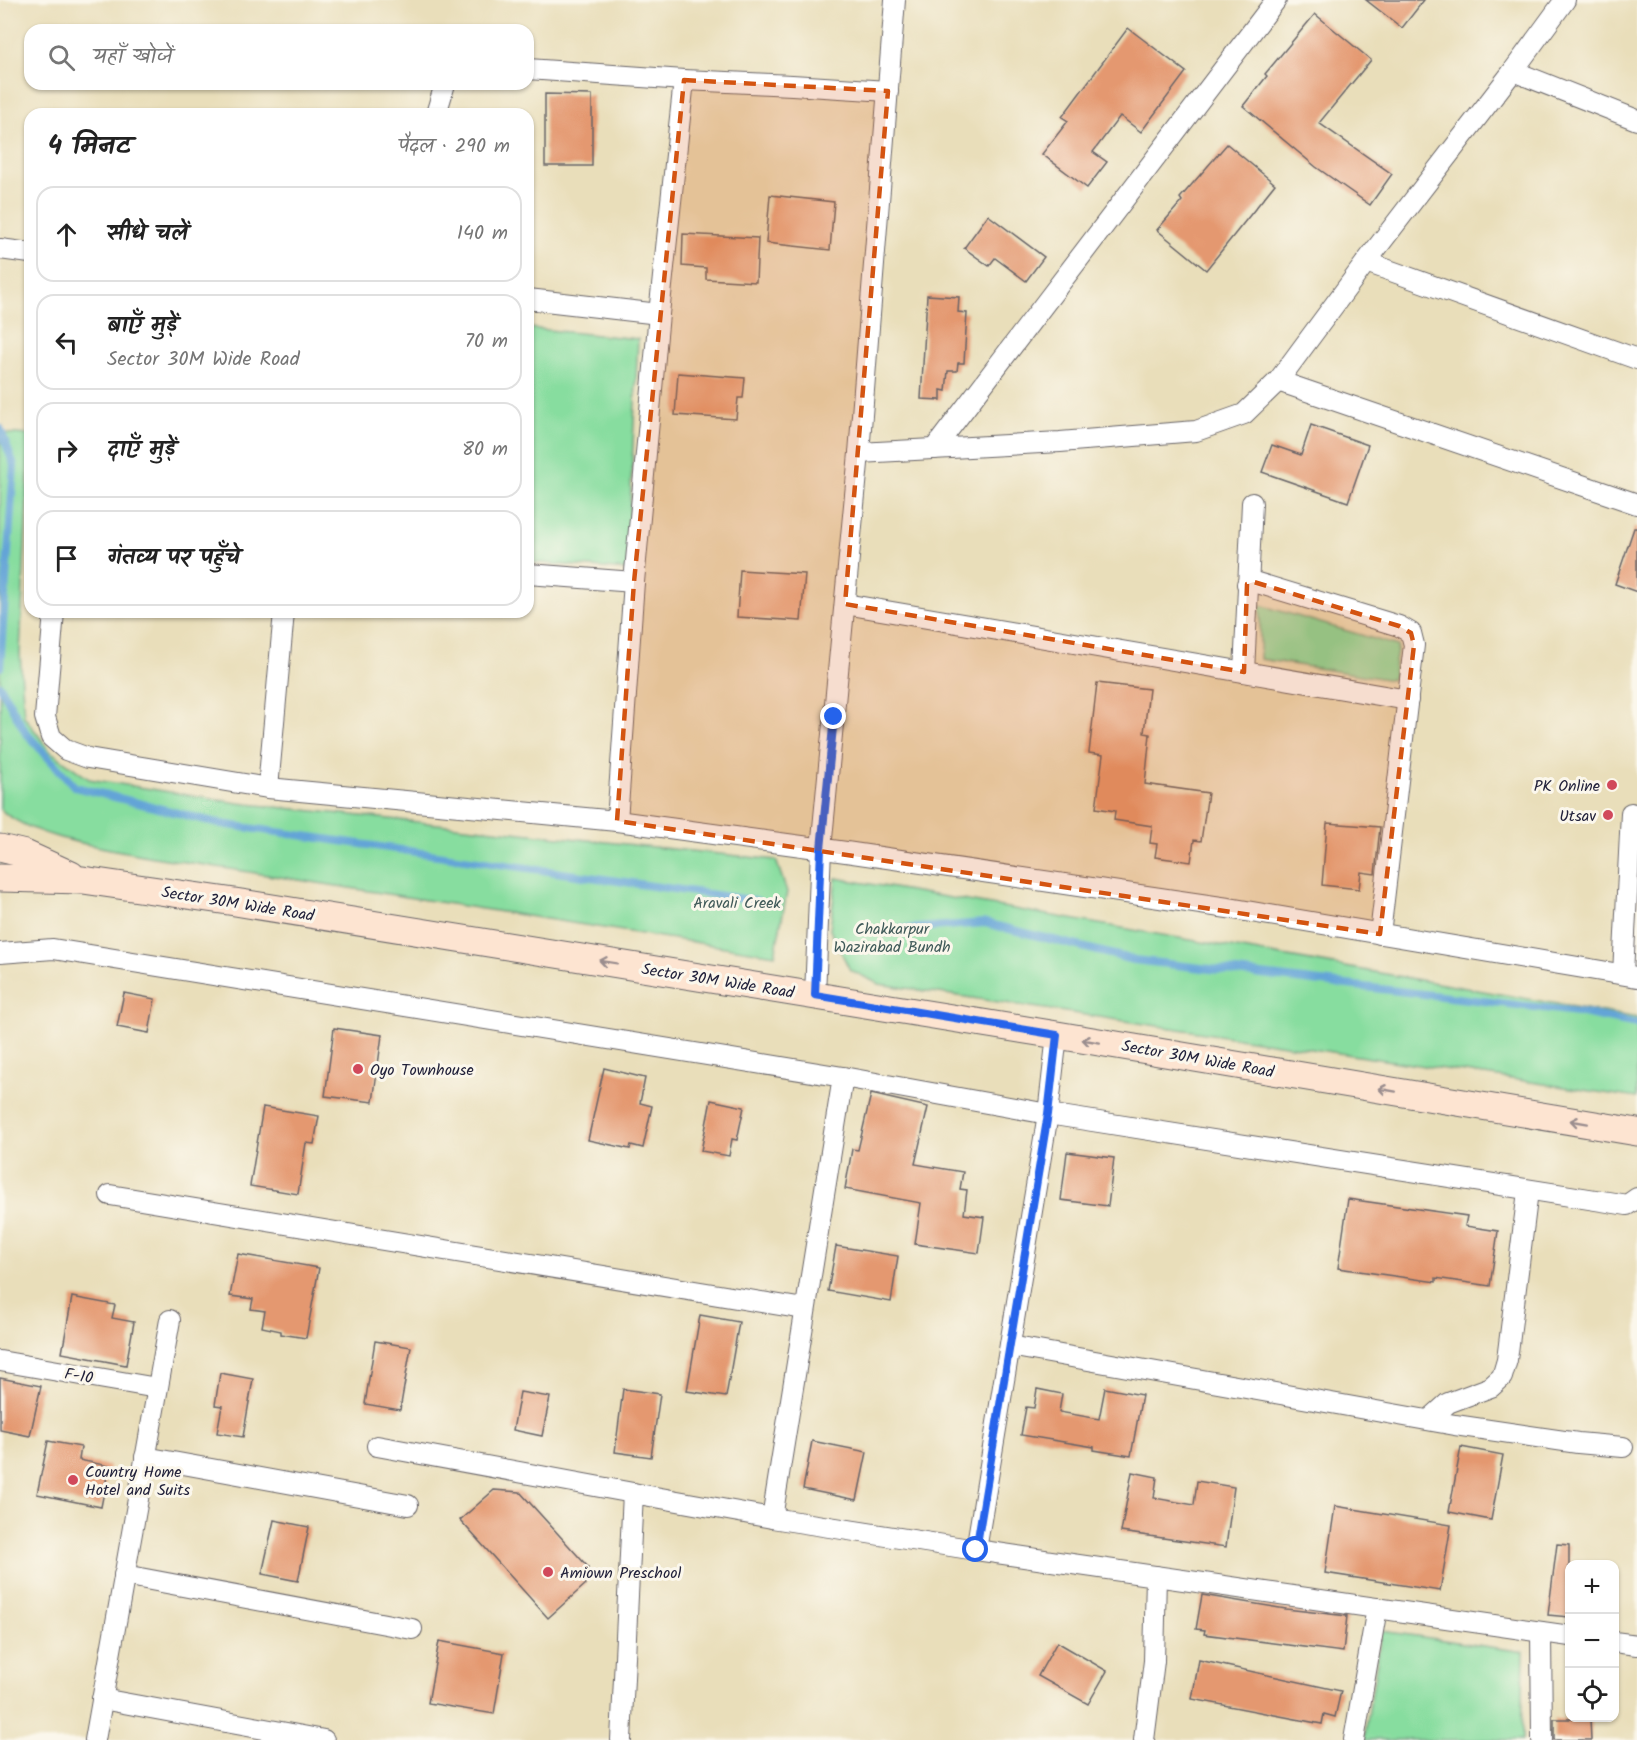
<!DOCTYPE html>
<html lang="hi">
<head>
<meta charset="utf-8">
<style>
  body { margin:0; font-family:Kalam,"Playpen Sans Deva",sans-serif; background:#f6f6f6; color:#222 }
  .controls { position:absolute; right:18px; bottom:18px; display:grid; overflow:hidden; border-radius:12px; box-shadow:0 2px 4px #0004 }
  .controls button { width:54px; height:54px; display:grid; place-items:center; padding:0; border:0; border-bottom:2px solid #e0e0e0; background:#fff; color:#222; font:30px sans-serif }
  .stop { position:absolute; width:18px; height:18px; margin:-14px; border:4px solid #2563eb; border-radius:50%; background:#fff }
  .stop.end { background:#2563eb; border-color:#fff; box-shadow:0 2px 6px #0008 }
  .list { margin:0; padding:0; list-style:none }
  h2 { display:flex; justify-content:space-between; align-items:center; height:78px; margin:0; padding:0 24px; font-size:26px }
  h2 small { font-size:20px; font-weight:400; color:#767676 }
  .list li { display:grid; grid-template-columns:39px 1fr auto; gap:18px; align-items:center; box-sizing:border-box; height:96px; margin:0 12px 12px; padding:0 12px; border:2px solid #e0e0e0; border-radius:18px }
  .list b { display:block; font-size:22px; white-space:nowrap }
  .list p { margin:0; font-size:20px; white-space:nowrap; color:#767676 }
  .list em { font-size:20px; font-style:normal; color:#767676 }
  .icon { flex:none; width:33px; height:33px; fill:none; stroke:currentColor; stroke-width:2; stroke-linecap:round; stroke-linejoin:round }
  .map { position:relative; flex:none; width:1637px; height:1740px; overflow:hidden }
  .search { position:absolute; background:#fff; box-shadow:0 2px 4px #0004; left:24px; top:24px; width:510px; height:66px; display:flex; align-items:center; gap:15px; box-sizing:border-box; padding:0 21px; border-radius:18px; color:#767676; font-size:22px }
  .panel { position:absolute; background:#fff; box-shadow:0 2px 4px #0004; left:24px; top:108px; width:510px; height:510px; border-radius:18px }
  .map>svg:first-child { display:block }
</style>
</head>
<body>
<div class="map">
<svg width="1637" height="1740" viewBox="0 0 1637 1740">
  <rect width="100%" height="100%" fill="#fbf7ec"/>
  <filter id="ink" filterUnits="userSpaceOnUse"><feTurbulence type="fractalNoise" baseFrequency=".0167" numOctaves="2"/><feDisplacementMap in="SourceGraphic" scale="12" xChannelSelector="R" yChannelSelector="G"/><feConvolveMatrix kernelMatrix="1 2 1 2 8 2 1 2 1" color-interpolation-filters="sRGB"/></filter>
  <filter id="wash" filterUnits="userSpaceOnUse"><feTurbulence type="fractalNoise" baseFrequency=".008" numOctaves="4" result="noise"/><feDisplacementMap in="SourceGraphic" scale="24" xChannelSelector="R" yChannelSelector="G"/><feGaussianBlur stdDeviation="1.35" result="paint"/><feColorMatrix in="noise" values="0 0 0 0 0 0 0 0 0 0 0 0 0 0 0 0 0 1.4 0 .05"/><feComposite in="paint" operator="in"/></filter>
  <g filter="url(#wash)">
    <rect width="100%" height="100%" fill="#e9deba"/>
    <g fill="#87dd9f" stroke="#54806d" stroke-width="1.5">
      <polygon points="528,328 638,339 627,570 528,562"/>
      <path d="M0,433l30,2 -10,218 4,63 26,35 39,28 149,24 538,57 11,32 -12,63 -628,-99c-43,-9 -114,-17 -147,-47z"/>
      <polygon points="1260,605 1398,646 1392,680 1260,659"/>
      <polygon points="836,878 1637,1018 1637,1098 879,984 850,970 830,930"/>
      <polygon points="1382,1631 1524,1652 1522,1740 1364,1740"/>
    </g>
    <g fill="none" stroke-linecap="round" stroke-linejoin="round">
      <g stroke="#64a4d7" stroke-width="8">
        <polyline points="0,428 14,465 0,667"/>
        <polyline points="0,686 26,733 75,787 221,824 757,901"/>
        <polyline points="878,931 985,923 1134,960 1577,1012 1637,1024"/>
      </g>
    </g>
    <g id="blocks">
      <g fill="#e4986f">
        <polygon points="1366,0 1424,0 1402,28"/>
        <polygon points="1315,14 1371,60 1319,123 1392,174 1370,205 1316,167 1243,106 1267,76 1265,74"/>
        <polygon points="1128,28 1186,72 1141,132 1120,116 1093,152 1107,162 1087,188 1042,154 1068,121 1062,117"/>
        <polygon points="545,94 592,95 592,166 545,166"/>
        <polygon points="1227,144 1275,184 1206,270 1157,230 1182,201 1180,198"/>
        <polygon points="770,195 834,202 830,250 766,243"/>
        <polygon points="988,215 1044,257 1026,281 995,258 989,266 964,248"/>
        <polygon points="683,234 758,238 756,282 706,279 706,268 682,266"/>
        <polygon points="927,295 959,297 958,312 967,313 964,363 958,363 957,371 948,371 946,391 941,390 941,400 921,399"/>
        <polygon points="678,373 745,378 743,398 738,398 736,419 675,415"/>
        <polygon points="1311,425 1368,445 1348,502 1262,472 1272,445 1301,455"/>
        <polygon points="1634,528 1637,528 1637,592 1615,584"/>
        <polygon points="740,570 805,574 801,621 737,617"/>
        <polygon points="1097,683 1149,689 1144,733 1150,734 1145,784 1208,793 1201,841 1194,840 1191,862 1155,857 1157,844 1150,843 1152,826 1114,820 1115,811 1096,808 1103,755 1089,753"/>
        <polygon points="1327,823 1380,827 1375,874 1361,872 1359,889 1322,885"/>
        <polygon points="124,993 155,999 149,1033 117,1027"/>
        <polygon points="334,1028 382,1035 373,1102 325,1096"/>
        <polygon points="604,1068 645,1078 640,1103 652,1106 643,1148 631,1145 630,1149 588,1140"/>
        <polygon points="871,1094 928,1107 915,1164 963,1172 960,1189 967,1190 964,1214 984,1217 979,1253 915,1244 921,1203 845,1189 852,1149 858,1150"/>
        <polygon points="711,1100 744,1107 737,1140 732,1139 729,1156 701,1151"/>
        <polygon points="263,1107 319,1116 314,1144 306,1143 298,1194 250,1186"/>
        <polygon points="1067,1152 1114,1158 1108,1206 1061,1200"/>
        <polygon points="1348,1199 1467,1216 1465,1226 1498,1231 1490,1286 1436,1278 1436,1282 1338,1268"/>
        <polygon points="836,1246 898,1256 891,1302 828,1291"/>
        <polygon points="238,1254 319,1268 306,1338 281,1334 281,1331 262,1327 265,1311 251,1309 253,1299 230,1296"/>
        <polygon points="72,1297 115,1305 112,1318 134,1322 126,1365 62,1353"/>
        <polygon points="700,1315 739,1322 726,1397 687,1391"/>
        <polygon points="375,1341 411,1347 400,1410 365,1404"/>
        <polygon points="220,1373 253,1379 243,1437 217,1433 222,1406 215,1405"/>
        <polygon points="0,1378 41,1386 30,1436 0,1430"/>
        <polygon points="1105,1388 1142,1395 1131,1456 1094,1450 1094,1447 1021,1435 1026,1407 1034,1408 1037,1389 1062,1394 1059,1412 1099,1419"/>
        <polygon points="623,1389 660,1394 651,1457 615,1452"/>
        <polygon points="520,1392 550,1397 542,1436 513,1430"/>
        <polygon points="48,1441 81,1447 79,1460 109,1466 101,1507 37,1494"/>
        <polygon points="812,1441 867,1452 857,1500 803,1489"/>
        <polygon points="1461,1447 1503,1455 1491,1520 1449,1512"/>
        <polygon points="1132,1472 1157,1477 1154,1498 1194,1505 1197,1481 1234,1487 1226,1547 1121,1532"/>
        <polygon points="494,1490 520,1492 588,1567 586,1584 548,1618 460,1520"/>
        <polygon points="1335,1506 1451,1525 1440,1591 1325,1573"/>
        <polygon points="274,1520 309,1527 298,1581 262,1574"/>
        <polygon points="1557,1544 1569,1545 1569,1617 1548,1615"/>
        <polygon points="1202,1595 1286,1609 1347,1616 1343,1652 1204,1634 1205,1630 1196,1629"/>
        <polygon points="439,1641 504,1653 494,1714 428,1703"/>
        <polygon points="1057,1642 1107,1671 1088,1704 1038,1676"/>
        <polygon points="1199,1660 1341,1691 1335,1717 1324,1714 1322,1724 1192,1699"/>
        <polygon points="1554,1719 1590,1719 1591,1740 1554,1740"/>
      </g>
    </g>
  </g>
  <g filter="url(#ink)">
    <use href="#blocks" fill-opacity="0" stroke="#686467" stroke-width="1.5"/>
    <g fill="none" stroke-linecap="round" stroke-linejoin="round">
      <g stroke="#686467" stroke-width="22">
        <g id="minor">
          <polyline points="528,69 684,80 792,85 888,91"/>
          <polyline points="1513,71 1637,120"/>
          <polyline points="436,114 445,84"/>
          <polyline points="0,249 30,253"/>
          <polyline points="1366,262 1637,359"/>
          <polyline points="528,299 659,314"/>
          <polyline points="1278,381 1637,504"/>
          <polyline points="934,449 1276,0"/>
          <polyline points="859,453 1060,442 1196,431 1244,414 1278,381 1366,262 1513,71 1565,0"/>
          <polyline points="528,574 634,582"/>
          <polyline points="1247,584 1254,582 1399,626 1411,633 1414,645 1380,934"/>
          <polyline points="845,604 1408,700"/>
          <polyline points="54,612 45,717 51,737 66,750 88,758 268,788 617,821 846,852 1228,908 1637,977"/>
          <polyline points="1244,672 1252,503"/>
          <polyline points="268,788 284,612"/>
          <polyline points="617,821 634,582 659,314 684,80"/>
          <polyline points="0,953 53,949 843,1077 1048,1114 1627,1205 1637,1198"/>
          <polyline points="1623,974 1631,813"/>
          <polyline points="815,995 821,849 859,453 895,0"/>
          <polyline points="110,1195 804,1309"/>
          <polyline points="1010,1346 1455,1425 1578,1443 1623,1447"/>
          <polyline points="0,1361 157,1388"/>
          <polyline points="1429,1420 1448,1403 1491,1387 1502,1377 1507,1360 1528,1191"/>
          <polyline points="377,1446 633,1493"/>
          <polyline points="145,1457 408,1505"/>
          <polyline points="772,1518 843,1077"/>
          <polyline points="976,1550 1570,1636"/>
          <polyline points="124,1575 412,1629"/>
          <polyline points="1541,1632 1542,1740"/>
          <polyline points="1614,1642 1637,1645"/>
          <polyline points="102,1699 324,1740"/>
          <polyline points="95,1740 170,1320"/>
          <polyline points="621,1740 633,1493 772,1518 976,1550 1048,1114 1057,1035"/>
          <polyline points="1144,1740 1154,1661 1156,1576"/>
          <polyline points="1354,1740 1377,1608"/>
        </g>
      </g>
      <g stroke="#686467" stroke-width="29">
        <g id="secondary">
          <polyline points="0,848 25,854 71,875"/>
          <polyline points="0,878 83,880 235,902 1057,1035 1637,1132"/>
        </g>
      </g>
      <use href="#minor" stroke="#fff" stroke-width="20"/>
      <use href="#secondary" stroke="#fde4d1" stroke-width="27"/>
    </g>
    <defs><path id="oneway-shaft" d="M-6 0H5M1.5-3L5.5 0L1.5 3" fill="none" stroke-width="1.6" stroke-linecap="round" stroke-linejoin="round" transform="scale(1.5)"/></defs>
    <g stroke="#9a8d8e">
      <use href="#oneway-shaft" transform="translate(608 962) rotate(-171)"/>
      <use href="#oneway-shaft" transform="translate(1091 1041) rotate(-170)"/>
      <use href="#oneway-shaft" transform="translate(1387 1090) rotate(-170)"/>
      <use href="#oneway-shaft" transform="translate(1579 1122) rotate(-170)"/>
    </g>
  </g>
  <g fill="none" stroke-linecap="round" stroke-linejoin="round" filter="url(#ink)">
    <polyline stroke="#2563eb" stroke-width="8" points="834,717 821,849 815,995 1057,1035 1048,1114 976,1550"/>
  </g>
  <path fill="#d45411" fill-opacity="0.2" stroke="#d45411" stroke-width="4.5" stroke-dasharray="12 8" stroke-linejoin="round" d="M684,80l204,11 -43,513 399,68 3,-88 7,-2 145,44 12,7 3,12 -34,289 -763,-113 17,-239z"/>
  <g fill="#d1495b" stroke="#fbf7ec" stroke-width="2">
    <circle cx="1612" cy="785" r="6"/>
    <circle cx="1608" cy="815" r="6"/>
    <circle cx="358" cy="1069" r="6"/>
    <circle cx="73" cy="1480" r="6"/>
    <circle cx="548" cy="1572" r="6"/>
  </g>
  <g text-anchor="middle" stroke-width="6" stroke-linejoin="round" paint-order="stroke">
    <g font-size="16" fill="#22223b" stroke="#fbf7ec" text-anchor="start">
      <text x="1600" y="791" text-anchor="end">PK Online</text>
      <text x="1596" y="821" text-anchor="end">Utsav</text>
      <text x="370" y="1075">Oyo Townhouse</text>
      <text x="85" y="1477">Country Home<tspan x="85" dy="18">Hotel and Suits</tspan></text>
      <text x="560" y="1578">Amiown Preschool</text>
    </g>
    <g font-size="16" fill="#405a59" stroke="#fbf7ec">
      <text x="737" y="908">Aravali Creek</text>
      <text x="892" y="934">Chakkarpur<tspan x="892" dy="18">Wazirabad Bundh</tspan></text>
    </g>
    <g font-size="16" fill="#22223b" stroke="#fbf7ec">
      <text transform="translate(238 903) rotate(9)" y="6">Sector 30M Wide Road</text>
      <text transform="translate(718 980) rotate(9)" y="6">Sector 30M Wide Road</text>
      <text transform="translate(1198 1058) rotate(10)" y="6">Sector 30M Wide Road</text>
      <text transform="translate(79 1375) rotate(10)" y="6">F-10</text>
    </g>
  </g>
</svg>
<div class="controls">
<button>+</button>
<button>−</button>
<button><svg class="icon" aria-label="locate" viewBox="0 0 24 24"><circle cx="12" cy="12" r="6"/><path d="M12 2v4M12 18v4M2 12h4M18 12h4"/></svg></button>
</div>
<div class="stop" style="left:976px;top:1550px"></div>
<div class="stop end" style="left:834px;top:717px"></div>
<div class="search"><svg class="icon" aria-label="search" viewBox="0 0 24 24"><circle cx="10" cy="10" r="6"/><path d="M15 15l6 6"/></svg>यहाँ खोजें</div>
<section class="panel">
<h2>4 मिनट<small>पैदल · 290 m</small></h2>
<ul class="list">
<li><svg class="icon" aria-label="ahead" viewBox="0 0 24 24"><path d="M12 20V5M6 11l6-6 6 6"/></svg><div><b>सीधे चलें</b></div><em>140 m</em></li>
<li><svg class="icon" aria-label="left" viewBox="0 0 24 24"><path d="M17 20v-9H6M10 6l-5 5 5 5"/></svg><div><b>बाएँ मुड़ें</b><p>Sector 30M Wide Road</p></div><em>70 m</em></li>
<li><svg class="icon" aria-label="right" viewBox="0 0 24 24"><path d="M7 20v-9h11M14 6l5 5-5 5"/></svg><div><b>दाएँ मुड़ें</b></div><em>80 m</em></li>
<li><svg class="icon" aria-label="arrive" viewBox="0 0 24 24"><path d="M6 21V4h12l-3 4 3 4H6"/></svg><div><b>गंतव्य पर पहुँचे</b></div></li>
</ul>
</section>
</div>
</body>
</html>
